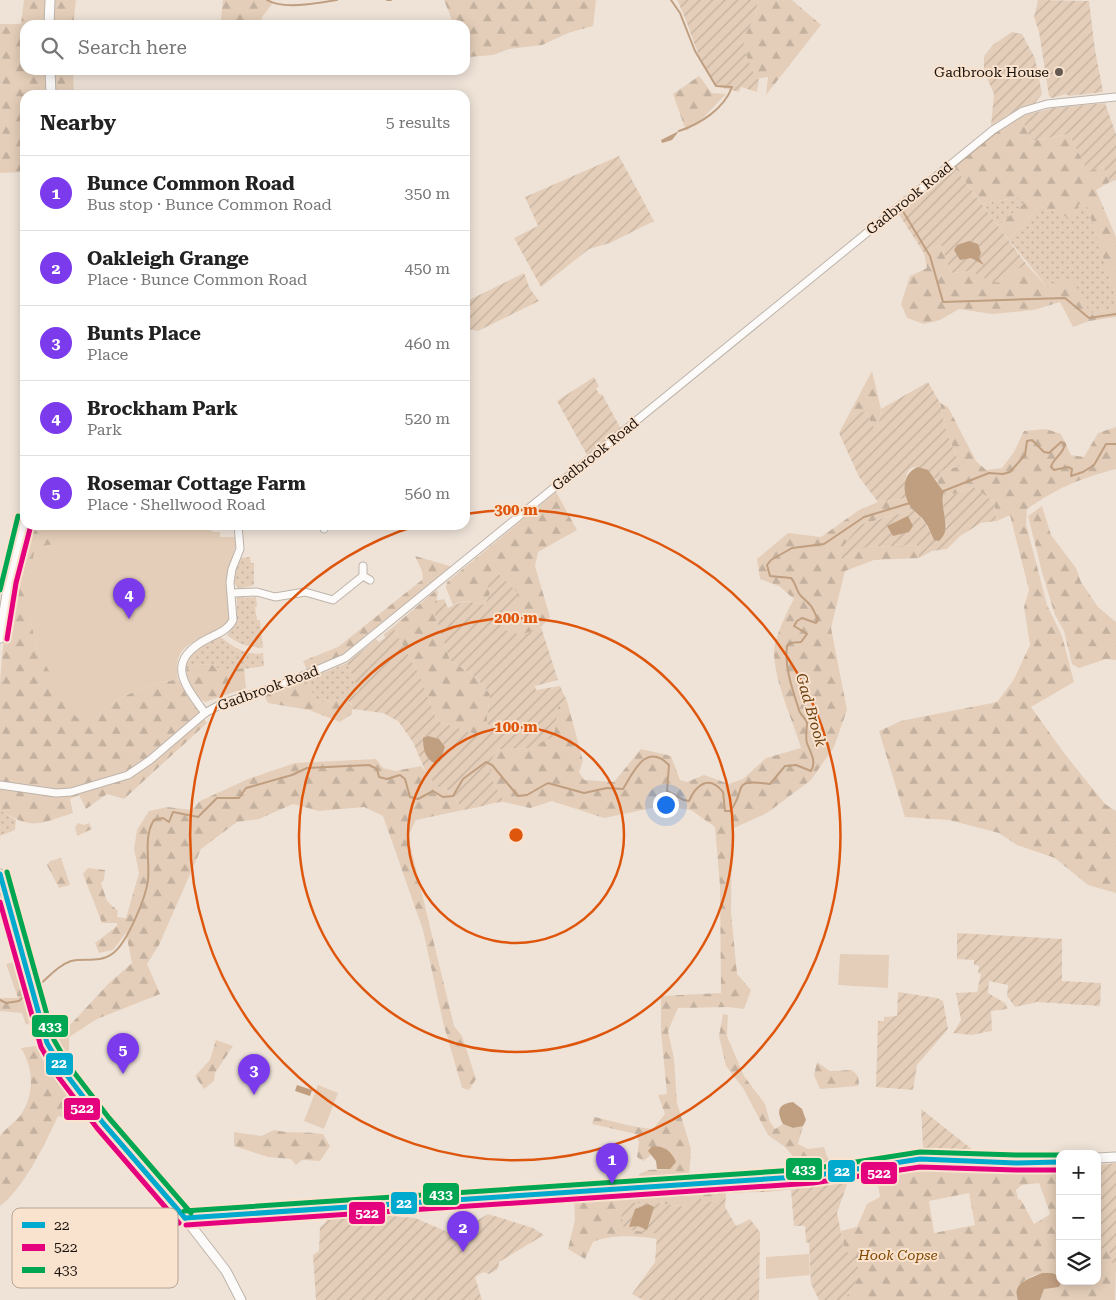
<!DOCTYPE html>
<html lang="en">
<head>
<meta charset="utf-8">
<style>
  body { margin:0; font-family:"Roboto Serif",serif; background:#f6f6f6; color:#222 }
  .controls { position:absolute; right:15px; bottom:15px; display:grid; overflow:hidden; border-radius:10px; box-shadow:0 2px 12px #0003 }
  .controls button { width:45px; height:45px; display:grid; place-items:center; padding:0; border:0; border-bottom:1px solid #e0e0e0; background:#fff; color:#222; font:25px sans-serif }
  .you { position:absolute; left:665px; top:804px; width:18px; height:18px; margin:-12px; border:4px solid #fff; border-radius:50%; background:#1a73e8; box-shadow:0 0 0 8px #1a73e833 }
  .badge { display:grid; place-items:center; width:32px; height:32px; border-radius:50%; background:#7c3aed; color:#fff; font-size:16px; font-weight:700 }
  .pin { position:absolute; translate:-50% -41px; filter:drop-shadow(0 1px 2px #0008) }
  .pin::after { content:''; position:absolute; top:26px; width:18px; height:15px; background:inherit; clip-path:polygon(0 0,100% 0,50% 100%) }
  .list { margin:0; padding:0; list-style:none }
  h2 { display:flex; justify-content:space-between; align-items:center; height:65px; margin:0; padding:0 20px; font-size:21px }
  h2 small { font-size:16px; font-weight:400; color:#767676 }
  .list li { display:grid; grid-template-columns:32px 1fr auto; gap:15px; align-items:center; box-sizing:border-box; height:75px; padding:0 20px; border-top:1px solid #e0e0e0 }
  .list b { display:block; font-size:19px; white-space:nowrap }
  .list p { margin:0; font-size:16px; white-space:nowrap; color:#767676 }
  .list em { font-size:16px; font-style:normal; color:#767676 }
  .icon { flex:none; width:28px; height:28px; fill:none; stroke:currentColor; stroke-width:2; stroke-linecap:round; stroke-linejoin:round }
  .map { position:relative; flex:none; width:1116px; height:1300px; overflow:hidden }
  .search { position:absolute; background:#fff; box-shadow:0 2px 12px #0003; left:20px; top:20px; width:450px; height:55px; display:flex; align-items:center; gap:12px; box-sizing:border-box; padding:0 18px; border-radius:15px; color:#767676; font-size:19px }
  .panel { position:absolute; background:#fff; box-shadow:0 2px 12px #0003; left:20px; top:90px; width:450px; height:440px; border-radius:15px }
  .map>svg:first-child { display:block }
</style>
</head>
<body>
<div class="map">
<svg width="1116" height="1300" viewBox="0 0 1116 1300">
  <defs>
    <pattern id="grass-dots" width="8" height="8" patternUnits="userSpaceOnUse" patternTransform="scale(1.25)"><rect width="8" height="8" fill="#e4ceb9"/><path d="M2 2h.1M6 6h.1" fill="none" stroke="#c3b09e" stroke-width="1.8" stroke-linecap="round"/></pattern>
    <pattern id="forest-firs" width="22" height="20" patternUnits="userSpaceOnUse" patternTransform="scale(1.25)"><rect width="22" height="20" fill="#e4ceb9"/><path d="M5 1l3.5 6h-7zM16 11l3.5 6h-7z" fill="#c3b09e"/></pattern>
    <pattern id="garden-furrows" width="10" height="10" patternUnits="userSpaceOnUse" patternTransform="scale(1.25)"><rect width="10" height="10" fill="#e4ceb9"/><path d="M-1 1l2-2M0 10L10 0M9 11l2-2" fill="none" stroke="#c3b09e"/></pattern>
  </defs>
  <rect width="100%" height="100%" fill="#efe3d8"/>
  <g fill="url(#grass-dots)">
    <polygon points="1020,197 1028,200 998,226 982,204"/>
    <polygon points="1079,204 1088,206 1116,298 1116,310 1090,313 1060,280 1048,288 1009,240 1040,206 1074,219"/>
    <polygon points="250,557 251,563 254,563 254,585 239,589 234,583 234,574 241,558"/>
    <path d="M244,595l1,3 11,-1 1,10h-2l2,13h3l3,28c-14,-1 -26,-4 -36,-13l10,-14v-23z"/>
    <path d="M220,636c11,10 28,21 43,17l1,13 -40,6 -12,-7 -14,-1 -12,5c0,-20 20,-24 34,-33z"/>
    <polygon points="347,663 359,691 345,699 318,703 305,680"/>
    <polygon points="0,810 16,820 15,830 0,836"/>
  </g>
  <g fill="url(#forest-firs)" fill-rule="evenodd">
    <polygon points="24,0 45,0 46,25 25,25 25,70 47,70 47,95 25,95 25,172 0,173 0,24 21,24"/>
    <polygon points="53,0 76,0 73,25 53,25"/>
    <polygon points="223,0 270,0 273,3 262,17 260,25 227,25 221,19"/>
    <polygon points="444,0 596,0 593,26 568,33 542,45 509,49 493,55 468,57 465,49 465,25 454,25"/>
    <polygon points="758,0 792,0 821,25 766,95 768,77 757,79 711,55 699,59 697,46 746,33 755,16"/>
    <polygon points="55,70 73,70 74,95 56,95"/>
    <polygon points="699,76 712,93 726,94 701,120 686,131 673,94"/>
    <polygon points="1021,116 1031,141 1069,134 1088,171 1103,167 1110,182 1096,190 1116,237 1116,298 1087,206 1079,204 1074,220 1040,206 1009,240 998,226 1028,200 1020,197 982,204 955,168 960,160 1004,125"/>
    <polygon points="941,245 951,273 971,271 1003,283 1017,269 1027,265 1048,288 1060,280 1072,279 1090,313 1116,310 1116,317 1089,321 1073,327 1060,302 1034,310 992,314 959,309 940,320 924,324 907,318 901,304 910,276 927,268 924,253"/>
    <polygon points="872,371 881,409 878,429 875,431 865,411 848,416"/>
    <path d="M940,403l8,4 28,54 10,9 16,-2 12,-16 10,-21 22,-2 15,5 10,21 13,2 14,-24 18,-6v42c-37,10 -57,18 -89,40l-1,15 21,81 15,31 12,46 -43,25 33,46 41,51 11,7v82l-28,-8 -33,-27 -38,-13 -18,-12 -50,-13 -44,-3 -26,-86 22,-10 96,-19 16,-21 17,-36 -6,-38 5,-17 -19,-75 -13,6 -3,-19 -20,-15 -20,7 -10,-2 -7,-11 4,-10 19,-5 -15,-39z"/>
    <path d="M556,492l21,38 -39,22 -3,14 15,51 -9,10 -20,9 -16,-6 4,-19 9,-17 -20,-21 -11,12 3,8 -5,12c-12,-3 -20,-6 -32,0l-7,-17 1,-6z"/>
    <path d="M906,498l7,12 -54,15 -20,27 3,8 24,-13 51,-2 2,13 -45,2 -29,11 -14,57 16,82 -13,37 -23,33 -44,33 -35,16 -1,83 6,62 14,16 -7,19 -16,-2 -50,1 -10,23 6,28 3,44 14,46 -2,28 -49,5 -1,-8 9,-4 22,-1 -22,-18 3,4 -8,6 -6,-4 2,-15 -3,-8 -44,-10 2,-7c20,4 40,11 59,12l12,-15 -7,-19 9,-1 -6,-63v-35l60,-3 -1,-107 -5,-59 -24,-17 -29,-4 -58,12 -52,-17 -22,7 -26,-6c-10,-20 -23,-34 -5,-53l31,-1 28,-41 9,-6 16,60 -4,11 5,8 30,2 27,-33 30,7 9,24 7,2 17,-7 25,9 14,-5 23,-21 35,-10c-9,-31 -25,-61 -27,-94 -1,-13 13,-43 20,-55l-15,-13 -19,-7 -3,-20 31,-26 33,4 38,-27 19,-8z"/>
    <polygon points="1042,506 1051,535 1076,568 1081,582 1098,607 1116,622 1116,660 1106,659 1079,668 1072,664 1064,631 1055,615 1042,572 1028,516"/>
    <path d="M29,525h25v19l-25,71 10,39 53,67c23,-25 53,-36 86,-42l9,17 20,27 -83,76 -17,-5 -21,15 -7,-14 -9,4 3,14c-36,11 -39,18 -73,-3 0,-42 0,-85 0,-127 3,-52 13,-108 29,-158z"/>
    <polygon points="415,556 453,567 344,654 307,670 303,661 338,647 423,579 422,571"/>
    <polygon points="436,590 438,592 434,613 450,660 477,678 490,694 487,719 490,732 478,735 437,721 420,677 393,627"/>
    <path d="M198,664l14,1 13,7 19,-4 2,20 -41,14c-11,-7 -18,-19 -19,-33z"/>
    <polygon points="305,680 318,703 345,699 352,705 352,714 340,722 309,710 268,703 264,695"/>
    <polygon points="376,759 383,768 395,771 421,766 438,787 450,791 463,810 416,820 408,836 454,1026 462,1036 476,1079 469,1090 462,1088 443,1022 423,930 383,816 364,807 319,811 293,804 259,819 237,822 201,849 159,945 147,964 160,994 97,1019 69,1037 69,1050 61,1056 49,1035 72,1023 108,984 132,963 126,933 113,950 99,953 95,943 117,926 117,923 102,923 83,874 88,868 105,870 104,880 101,883 107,901 118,911 117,917 126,918 139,873 134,849 137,830 149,811 167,807 192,810 200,801 248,779 295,763"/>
    <polygon points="78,823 84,825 89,823 92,829 77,836 75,827"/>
    <polygon points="61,858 70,885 59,888 47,865 50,861"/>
    <polygon points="18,961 35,1021 26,1025 22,1013 0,1011 0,998 18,998 6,964"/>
    <polygon points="723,1014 728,1015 727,1036 744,1076 765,1104 770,1122 775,1129 783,1124 793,1128 803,1126 798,1144 808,1149 824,1147 831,1168 797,1170 796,1160 785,1147 768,1135 743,1088 726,1066 719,1036"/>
    <polygon points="216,1040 233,1046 215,1073 214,1081 204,1089 195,1076 210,1060"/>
    <path d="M42,1045l17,33 27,34 -12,8 -16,-4c-12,26 -35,74 -58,90v-70c6,-8 14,-13 20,-20 15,-22 14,-46 1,-68z"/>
    <polygon points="817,1062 830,1071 852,1070 858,1076 859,1084 858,1086 820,1089 814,1075"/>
    <path d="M274,1130c17,4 32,1 49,4l7,12 -10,15 -18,-1 -6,5 -5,-6 -23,-2 -34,-11v-14l27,4z"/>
    <path d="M941,1163l58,4h61v111c-9,-9 -31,-4 -39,6 -2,3 -4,8 -5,11l2,5h-174l16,-24 -15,-24 -4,-21 16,-4 10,-23 13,-7 -2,-13 5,-15 24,-5zM1039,1183l11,30 -1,2 -15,9 -13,-24 -3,-1 -2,-9 6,-5zM969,1193l6,32 -41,8 -5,-32z"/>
    <path d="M806,1181l-2,7 -37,4 -48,1v8l-18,2 -13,-3v7l-31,-4 -13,28 13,3v5c-20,-3 -45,-5 -64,3l-8,17 -17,-10 7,-29 -1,-25z"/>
    <polygon points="1108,1247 1116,1267 1115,1300 1040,1300 1044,1289 1060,1285 1061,1281 1097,1281 1097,1250"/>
  </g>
  <g fill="#e4ceb9">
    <path d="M54,525h145l15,7h6v5h16c1,16 -10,29 -9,45 1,12 8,32 0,42 -16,21 -57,10 -49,55 -33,6 -63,17 -86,42l-16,-4 -37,-63 -10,-39 -5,-6 11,-62 19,-3z"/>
    <polygon points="840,954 889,955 888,988 838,985"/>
    <polygon points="318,1085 338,1093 324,1129 304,1121"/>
    <polygon points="809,1254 810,1275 766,1279 766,1257"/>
  </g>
  <g fill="url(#garden-furrows)">
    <path d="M677,0h81l-3,16 -9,17 -3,14 13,32h3l-2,13 -16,-5 -2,5 -23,-6c-20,-26 -24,-57 -39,-86z"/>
    <polygon points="1038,0 1089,1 1095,50 1103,92 1069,96 1066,94 1052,98 1049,96 1039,32 1034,17"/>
    <polygon points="1012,32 1022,34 1035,58 1042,94 1034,104 1021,107 991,126 994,94 984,71 984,56 994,44"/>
    <polygon points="1105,103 1116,134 1116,180 1110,182 1103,167 1088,172 1069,134 1031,141 1021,116 1053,108"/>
    <polygon points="619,156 654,221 610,243 589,249 541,287 514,238 538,226 525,197"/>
    <polygon points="955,168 1027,265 1017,269 1003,283 991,282 971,271 951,273 941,245 924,253 898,213"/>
    <polygon points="524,273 530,289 539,301 478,331 468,329 465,316 471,311 467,301"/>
    <polygon points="594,377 599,386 596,389 600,395 602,394 621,429 587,455 557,401"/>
    <path d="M928,382l12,21 5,24 15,39 -19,5 -4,10c-7,-8 -27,-24 -31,-4 -2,6 0,15 0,21l-28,4 -19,-25 -20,-44 9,-17 17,-5 10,19 3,-1 3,-20z"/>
    <polygon points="974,487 994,502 997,521 981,523 960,536 947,549 932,551 919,558 917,545 866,547 842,560 839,552 859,525 913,510 925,522 934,539 947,527 942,506 944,492 954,494"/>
    <path d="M498,573l21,21 -10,17 -4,19 16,5 20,-8 17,53 -23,6 1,4 24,-4 7,15 -9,6 -4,29 -24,12 -31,1c-18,19 -5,33 5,53 -14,0 -27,7 -41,8l-13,-19 -12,-4 -11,-12 -14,-33 -15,-21 -15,-8 -31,-4v-5l-7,-5 14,-8 -12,-28 29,-24 3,3 6,-4 -1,-4 9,-7 27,50 17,44 41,14 12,-3 -3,-13 3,-25 -13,-16 -27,-18 -16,-47 1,-12 9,-2 4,9c14,-8 21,-7 37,-3l5,-12 -3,-8 3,-11z"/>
    <polygon points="957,933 1062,939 1062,981 1101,983 1100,1006 1037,1002 1015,1007 1007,996 1008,985 989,981 988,993 1005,1003 1008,1009 991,1011 992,1031 971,1035 953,1033 961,1020 956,993 977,992 981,974 978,973 979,966 974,965 974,960 957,959"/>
    <polygon points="898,992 937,998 943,1001 948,1029 917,1065 913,1090 876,1087 878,1021 884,1021 884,1017 897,1016"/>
    <polygon points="921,1109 978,1154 943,1152 923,1148"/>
    <polygon points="1116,1163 1116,1267 1114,1268 1108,1247 1097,1250 1097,1165"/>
    <polygon points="850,1176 837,1213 845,1252 854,1253 860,1276 844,1300 819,1300 811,1284 809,1243 806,1242 805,1226 794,1226 791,1190 804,1188 806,1181"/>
    <polygon points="719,1192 726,1193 725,1207 736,1226 750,1219 760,1232 759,1300 643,1300 632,1294 655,1262 657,1234 624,1229 621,1213 631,1203 657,1203 687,1207 688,1200 701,1199 702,1203 718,1201"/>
    <polygon points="389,1210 390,1216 415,1218 450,1233 459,1231 488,1214 533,1228 544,1235 499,1262 498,1269 489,1274 483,1272 475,1277 482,1300 316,1300 313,1255 319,1251 320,1227 326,1222 326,1214"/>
  </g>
  <g fill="#c09e80">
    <polygon points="679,131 672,140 662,143 661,140"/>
    <polygon points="969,241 978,244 981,253 979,258 984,265 971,258 960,260 954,250 957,245"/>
    <path d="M918,467l10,3 16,22c-6,18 10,35 -5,49l-5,-1c-3,-6 -5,-13 -9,-18 -3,-5 -8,-8 -12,-12 -11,-13 -13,-36 5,-43z"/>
    <polygon points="908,516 913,526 909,532 893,536 887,526"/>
    <path d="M428,736l11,3 6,8 -5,14 -6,2c-9,-5 -11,-14 -11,-25z"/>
    <polygon points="297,1085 312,1090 310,1096 295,1091"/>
    <path d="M793,1102l9,7 4,11 -3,6 -10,2 -10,-4c-7,-13 -5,-20 10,-22z"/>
    <path d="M652,1146c12,0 19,4 24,16l-6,7h-13l-1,-8 -8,-10z"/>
    <polygon points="648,1204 654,1207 647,1230 638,1226 629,1227 635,1209"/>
    <path d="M1042,1273h10l7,3 2,6 -2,5 -15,2 -4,11h-22c-7,-17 11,-21 24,-27z"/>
  </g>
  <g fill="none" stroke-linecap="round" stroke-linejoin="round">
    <g stroke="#c09e80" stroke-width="2">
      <path d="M267,0c16,10 52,3 70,0"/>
      <polyline points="387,0 391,0"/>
      <path d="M671,0l9,13 15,38 21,35 16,1c-8,22 -32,37 -53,44"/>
      <polyline points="929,187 999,130"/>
      <polyline points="901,208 930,256 943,302 1065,298 1089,318 1116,314"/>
      <path d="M941,492l48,-19 14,1 7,-2 15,-17 2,-14 5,-1 12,12 5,1 12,-11 4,2c-2,11 -12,14 -14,23l3,3 14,-3 4,2 -1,7 12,-4 11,-7 12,-21h10"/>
      <path d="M38,986c11,-9 19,-20 33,-25 14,-3 29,2 41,-7 15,-10 34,-57 36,-74 2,-20 -5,-43 6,-60l9,-2 6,4 4,-10 25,5 19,-19h22l7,-10 46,-13 15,-7 62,-3 8,4 2,8 8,2 13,-4 5,4 5,18 8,2 15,-8 10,6 10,-1 10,-17 23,-17 6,3 26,31 9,-1 21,-12 36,10 23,-5 16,1c11,-18 23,-47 46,-24l-2,26 17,9 5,1c7,-16 20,-27 34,-9l2,19h5c18,-22 -1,-33 40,-27l15,-18 11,-1 15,6c6,-10 -1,-19 -4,-28 -2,-7 0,-14 0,-20 -1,-5 -7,-8 -8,-13 -6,-19 -15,-43 -12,-64l3,-3 11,-1 6,-8 -13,-8 3,-5 5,-3 14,5 2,-3c-6,-14 -6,-14 -17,-24 -5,-5 -5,-13 -10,-18l-21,-2 -3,-11 4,-5 21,-12 32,-4 40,-27 46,-14"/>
      <polyline points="0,1000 6,1003 19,1001 25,995"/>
    </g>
    <g stroke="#bdb4ab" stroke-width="9">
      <g id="minor">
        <polyline points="323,525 324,529"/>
        <polyline points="363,566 363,576 370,580"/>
        <polyline points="233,593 257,592 275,597 305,592 333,600 363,576"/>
        <path d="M205,713c-23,-31 -40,-53 4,-75 10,-5 19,-8 24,-18l-3,-38 2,-13 8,-20 -2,-24"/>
        <polyline points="0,785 56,793 71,792 128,775 150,760 205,713 223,703 279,686 345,658 993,130 1023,111 1047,104 1116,97"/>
      </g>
    </g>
    <g stroke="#bdb4ab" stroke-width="11">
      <g id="tertiary">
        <polyline points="49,25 50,0"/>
        <polyline points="50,70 51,95"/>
        <polyline points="0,638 9,581 25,518"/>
        <polyline points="0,874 47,1043 63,1070 129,1155 185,1218 226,1271 241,1300"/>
        <polyline points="1097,1158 1116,1157"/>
        <polyline points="185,1218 812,1176 920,1159 1016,1163 1060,1162"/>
      </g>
    </g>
    <use href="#minor" stroke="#fdfbf9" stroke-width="7"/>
    <use href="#tertiary" stroke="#fdfbf9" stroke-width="9"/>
    <g stroke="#f9e2ce" stroke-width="9">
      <g id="bus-1">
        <polyline points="0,874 47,1043 63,1070 103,1123 185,1218"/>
        <polyline points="185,1218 812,1176 920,1159 1016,1163 1060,1162"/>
      </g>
    </g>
    <g stroke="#f9e2ce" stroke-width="9">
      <g id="bus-2">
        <polyline points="7,639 16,583 31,525"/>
        <polyline points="0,902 41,1047 57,1075 97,1128 179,1223"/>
        <polyline points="186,1225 813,1183 920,1167 1016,1170 1060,1170"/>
      </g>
    </g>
    <g stroke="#f9e2ce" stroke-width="9">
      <g id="bus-3">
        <polyline points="0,590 18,516"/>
        <polyline points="7,872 54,1040 69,1066 109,1118 191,1213"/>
        <polyline points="184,1211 811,1169 920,1152 1016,1155 1060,1155"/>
      </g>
    </g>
    <use href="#bus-1" stroke="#00a9ce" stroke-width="5"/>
    <use href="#bus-2" stroke="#e5007d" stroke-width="5"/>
    <use href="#bus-3" stroke="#00a651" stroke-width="5"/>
  </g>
  <g fill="none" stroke="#de550c" stroke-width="2.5">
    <circle cx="516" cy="835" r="108"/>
    <circle cx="516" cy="835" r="217"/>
    <path d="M465 514A325 325 0 1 1 418 525"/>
  </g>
  <circle fill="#645a53" stroke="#f9e2ce" stroke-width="2" cx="1059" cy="72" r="5"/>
  <g text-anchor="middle" stroke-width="4" stroke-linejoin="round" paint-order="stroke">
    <g font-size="14" fill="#19110b" stroke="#f9e2ce" text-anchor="end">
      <text x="1049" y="77">Gadbrook House</text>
    </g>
    <g font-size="14" fill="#19110b" stroke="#f9e2ce">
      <text transform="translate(909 198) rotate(-39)" y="5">Gadbrook Road</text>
      <text transform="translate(595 454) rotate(-39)" y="5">Gadbrook Road</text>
      <text transform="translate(268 688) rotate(-20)" y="5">Gadbrook Road</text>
    </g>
    <g font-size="14" font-style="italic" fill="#804800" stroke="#f9e2ce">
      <text x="898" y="1260">Hook Copse</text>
    </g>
    <g font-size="15" font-style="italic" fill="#6a3f0f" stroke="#f9e2ce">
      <text transform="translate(811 710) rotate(74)" y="5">Gad Brook</text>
    </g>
  </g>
  <rect x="12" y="1208" width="166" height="80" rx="8" fill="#f9e2ce" stroke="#b6a394" stroke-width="1"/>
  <rect x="22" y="1222" width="23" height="6" fill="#00a9ce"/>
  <rect x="22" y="1244" width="23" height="7" fill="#e5007d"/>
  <rect x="22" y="1267" width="23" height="6" fill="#00a651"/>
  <g font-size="14" fill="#19110b">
    <text x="54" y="1230">22</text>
    <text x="54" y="1252">522</text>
    <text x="54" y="1275">433</text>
  </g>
  <circle cx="516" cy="835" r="8" fill="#de550c" stroke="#f9e2ce" stroke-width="2.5"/>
  <g font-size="15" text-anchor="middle" font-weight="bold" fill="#de550c" stroke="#f9e2ce" stroke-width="4" stroke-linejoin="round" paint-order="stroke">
    <text x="516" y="515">300 m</text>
    <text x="516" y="623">200 m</text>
    <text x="516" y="732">100 m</text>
  </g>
  <g stroke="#f9e2ce" stroke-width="2">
    <rect x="31" y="1014" width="38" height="24" rx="5" fill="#00a651"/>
    <rect x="45" y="1052" width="29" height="24" rx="5" fill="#00a9ce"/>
    <rect x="63" y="1097" width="38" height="24" rx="5" fill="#e5007d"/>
    <rect x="785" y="1157" width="38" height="24" rx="5" fill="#00a651"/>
    <rect x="827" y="1159" width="29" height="24" rx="5" fill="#00a9ce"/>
    <rect x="860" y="1161" width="38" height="24" rx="5" fill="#e5007d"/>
    <rect x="422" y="1182" width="38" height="24" rx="5" fill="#00a651"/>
    <rect x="390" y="1191" width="28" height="24" rx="5" fill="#00a9ce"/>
    <rect x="348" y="1201" width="38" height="24" rx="5" fill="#e5007d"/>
  </g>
  <g font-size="14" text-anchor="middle" font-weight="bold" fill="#fff">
    <text x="50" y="1031">433</text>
    <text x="59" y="1068">22</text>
    <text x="82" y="1113">522</text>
    <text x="804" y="1174">433</text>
    <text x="842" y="1176">22</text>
    <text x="879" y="1178">522</text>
    <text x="441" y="1199">433</text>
    <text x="404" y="1208">22</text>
    <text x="367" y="1218">522</text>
  </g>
</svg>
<div class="controls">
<button>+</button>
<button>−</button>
<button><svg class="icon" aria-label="layers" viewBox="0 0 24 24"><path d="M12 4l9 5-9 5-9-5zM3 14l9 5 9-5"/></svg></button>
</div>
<div class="you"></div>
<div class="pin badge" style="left:612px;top:1184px">1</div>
<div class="pin badge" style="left:463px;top:1252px">2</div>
<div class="pin badge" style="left:254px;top:1095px">3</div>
<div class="pin badge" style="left:129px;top:619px">4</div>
<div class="pin badge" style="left:123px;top:1074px">5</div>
<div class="search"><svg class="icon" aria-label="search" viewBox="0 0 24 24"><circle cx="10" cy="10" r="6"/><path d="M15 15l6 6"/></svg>Search here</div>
<section class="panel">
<h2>Nearby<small>5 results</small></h2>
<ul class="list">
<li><span class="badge">1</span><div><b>Bunce Common Road</b><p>Bus stop · Bunce Common Road</p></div><em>350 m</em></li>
<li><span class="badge">2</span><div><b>Oakleigh Grange</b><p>Place · Bunce Common Road</p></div><em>450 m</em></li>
<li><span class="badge">3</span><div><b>Bunts Place</b><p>Place</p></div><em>460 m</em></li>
<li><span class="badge">4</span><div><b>Brockham Park</b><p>Park</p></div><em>520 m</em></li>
<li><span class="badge">5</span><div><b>Rosemar Cottage Farm</b><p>Place · Shellwood Road</p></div><em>560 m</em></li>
</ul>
</section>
</div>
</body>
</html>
